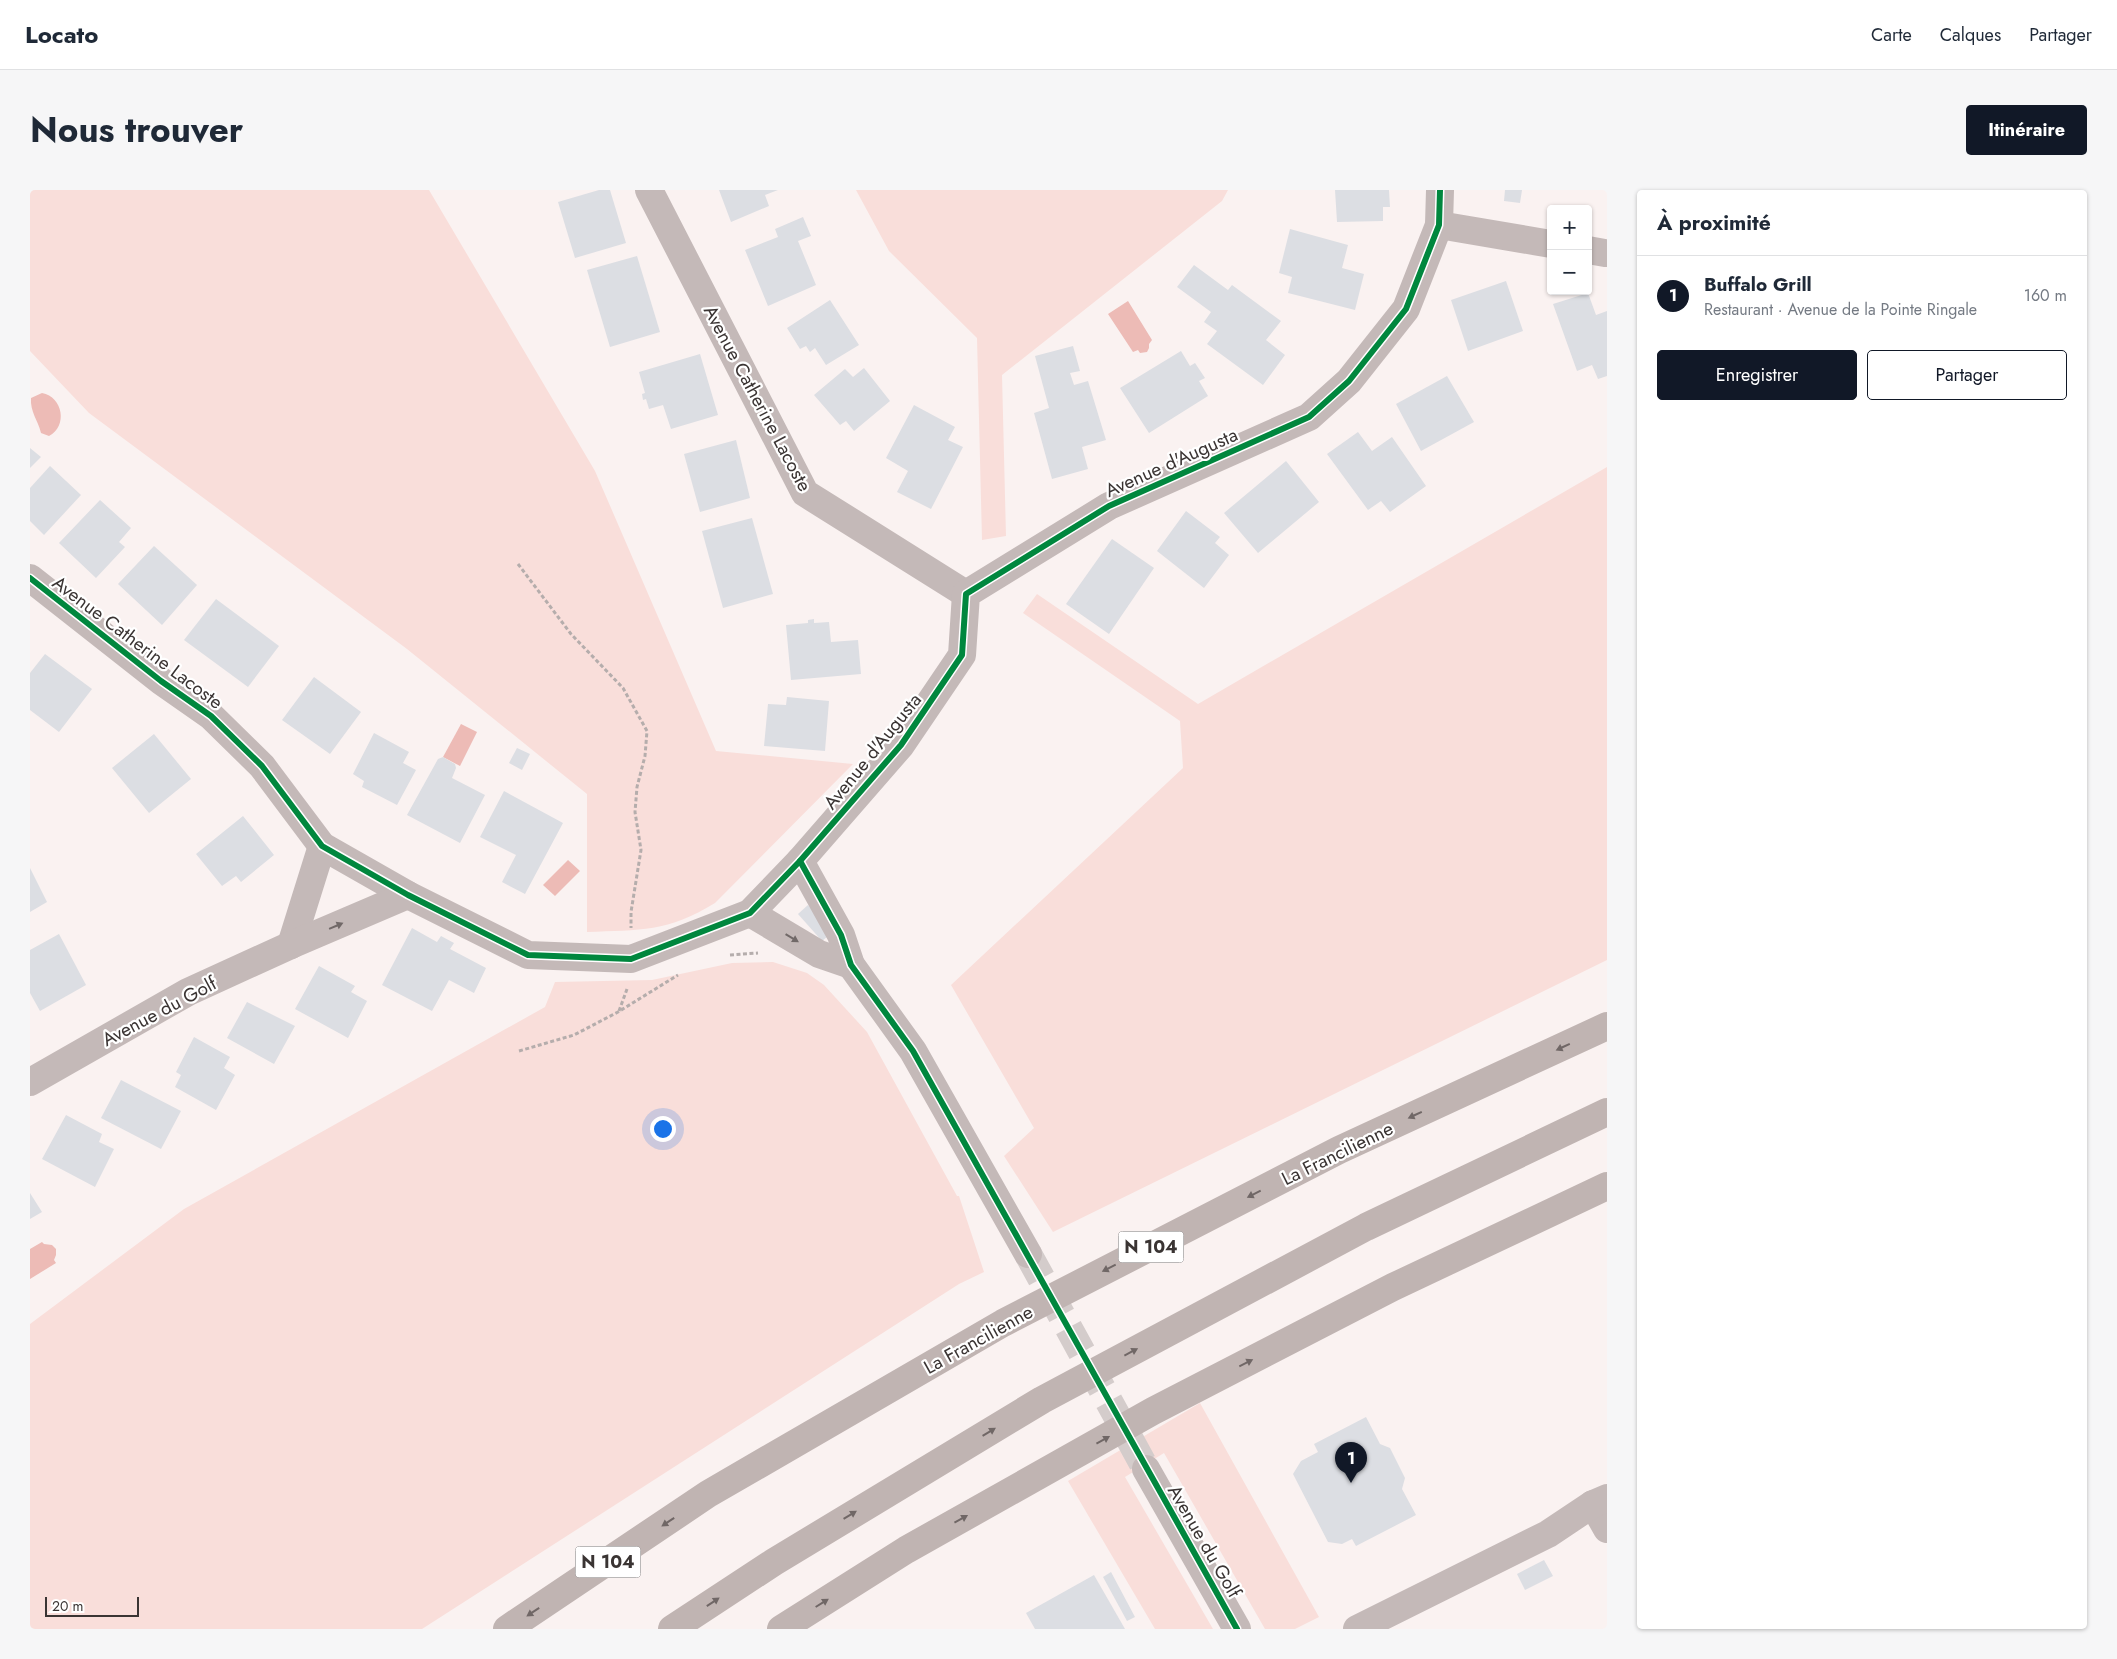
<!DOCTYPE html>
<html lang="fr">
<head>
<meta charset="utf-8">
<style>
  body { margin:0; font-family:Jost,sans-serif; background:#f6f6f7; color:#1f2937 }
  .controls { position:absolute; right:15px; top:15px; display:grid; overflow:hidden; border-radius:5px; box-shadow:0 1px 4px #0004 }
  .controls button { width:45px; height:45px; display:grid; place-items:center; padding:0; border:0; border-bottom:1px solid #e0e1e3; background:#fff; color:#1f2937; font:25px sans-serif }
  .scale { position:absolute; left:15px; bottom:12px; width:94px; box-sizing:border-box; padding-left:5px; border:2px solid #3a3433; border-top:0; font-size:14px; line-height:18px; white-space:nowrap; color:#3a3433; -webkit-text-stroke:4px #fff; paint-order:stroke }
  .you { position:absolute; left:632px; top:938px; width:18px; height:18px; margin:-12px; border:4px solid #fff; border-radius:50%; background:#1a73e8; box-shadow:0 0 0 8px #1a73e833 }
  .badge { display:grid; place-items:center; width:32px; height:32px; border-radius:50%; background:#111827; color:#fff; font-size:16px; font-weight:700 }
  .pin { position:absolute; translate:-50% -41px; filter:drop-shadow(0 1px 2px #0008) }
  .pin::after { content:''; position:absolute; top:26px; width:18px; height:15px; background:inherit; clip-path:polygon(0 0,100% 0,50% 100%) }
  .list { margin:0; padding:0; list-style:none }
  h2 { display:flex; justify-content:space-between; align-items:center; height:65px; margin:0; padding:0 20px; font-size:21px }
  h2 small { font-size:16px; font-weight:400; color:#747a83 }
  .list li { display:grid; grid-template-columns:32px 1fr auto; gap:15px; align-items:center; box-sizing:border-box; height:80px; padding:0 20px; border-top:1px solid #e0e1e3 }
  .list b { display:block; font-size:19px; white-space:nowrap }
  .list p { margin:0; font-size:16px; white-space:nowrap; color:#747a83 }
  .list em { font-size:16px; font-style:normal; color:#747a83 }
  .actions { display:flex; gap:10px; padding:15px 20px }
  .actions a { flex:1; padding:11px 0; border:1px solid #111827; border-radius:5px; text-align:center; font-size:18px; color:#111827 }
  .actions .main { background:#111827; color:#fff }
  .map { position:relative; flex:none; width:1577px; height:1439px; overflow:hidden; border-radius:5px }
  header { display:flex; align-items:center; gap:30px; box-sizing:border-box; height:70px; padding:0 25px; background:#fff; border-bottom:1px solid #e0e1e3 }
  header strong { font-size:24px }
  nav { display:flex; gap:28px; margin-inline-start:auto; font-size:18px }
  .intro { display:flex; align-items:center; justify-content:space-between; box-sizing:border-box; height:120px; padding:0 30px }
  h1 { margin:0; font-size:35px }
  .button { padding:12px 22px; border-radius:5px; background:#111827; color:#fff; font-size:18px; font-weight:700 }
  main { display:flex; gap:30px; padding:0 30px }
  aside { flex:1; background:#fff; border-radius:5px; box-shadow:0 1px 4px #0004 }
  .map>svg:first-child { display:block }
</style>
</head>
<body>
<header>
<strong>Locato</strong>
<nav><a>Carte</a><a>Calques</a><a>Partager</a></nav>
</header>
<div class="intro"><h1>Nous trouver</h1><a class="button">Itinéraire</a></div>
<main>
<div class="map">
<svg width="1577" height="1439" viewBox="0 0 1577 1439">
  <rect width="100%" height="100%" fill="#faf2f1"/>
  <g fill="#f9deda">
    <path d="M0,0h399l166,281 121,280 137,13 -138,139c-47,29 -75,27 -128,29v-138l-180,-145 -318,-236 -59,-62z"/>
    <polygon points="826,0 1198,0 1192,11 972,185 976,346 952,350 947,148 859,61"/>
    <polygon points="1577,277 1577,770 1023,1042 974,966 1004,938 921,795 1153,578 1150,531 993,423 1007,404 1168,514"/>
    <polygon points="743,772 777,783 794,795 837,842 927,1006 929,1006 954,1082 929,1094 392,1439 0,1439 0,1134 154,1019 515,817 525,792 622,790 702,773"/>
    <polygon points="1170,1213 1289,1427 1265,1439 1235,1439 1134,1263 1095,1287 1183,1439 1125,1439 1038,1291"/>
  </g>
  <g fill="#edbbb6">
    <polygon points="1098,111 1122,150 1119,154 1119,158 1117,162 1110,163 1108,160 1103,162 1078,124"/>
    <path d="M12,203c21,4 26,33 7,43l-8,-3c-3,-13 -11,-21 -10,-35z"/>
    <polygon points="431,534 447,542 430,576 413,567"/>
    <polygon points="538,670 550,681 525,706 513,695"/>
    <polygon points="12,1052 14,1054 22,1055 26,1059 26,1065 24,1070 26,1073 0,1089 0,1059"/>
  </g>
  <g fill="#dcdee3">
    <polygon points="569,0 580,0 596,53 545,68 528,12"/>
    <polygon points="689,0 748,0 735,5 739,16 701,32"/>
    <polygon points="1305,0 1359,0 1360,17 1353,17 1353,31 1307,32"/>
    <polygon points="1475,0 1492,0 1490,13 1474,11"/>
    <polygon points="773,27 781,46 768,51 786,95 738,116 715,60 748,47 745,39"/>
    <polygon points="1260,39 1318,55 1312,78 1334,84 1325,120 1258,103 1262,87 1249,83"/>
    <polygon points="607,66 630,142 580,157 557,80"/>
    <polygon points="1164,75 1198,100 1202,95 1251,131 1236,150 1255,165 1233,195 1177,154 1187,141 1174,132 1181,122 1147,97"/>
    <polygon points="1476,91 1493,141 1438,161 1421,110"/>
    <polygon points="1558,103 1566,125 1577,121 1577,186 1568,189 1562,175 1547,181 1523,114"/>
    <polygon points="800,110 829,155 796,175 785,158 780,162 776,156 770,159 757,138"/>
    <polygon points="1043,156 1050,181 1040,183 1044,195 1058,191 1076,250 1052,257 1058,279 1022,289 1004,223 1019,218 1005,166"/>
    <polygon points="1151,161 1160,176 1165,173 1175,188 1169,191 1178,206 1119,243 1090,198"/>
    <polygon points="670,164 688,225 641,239 633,215 619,219 616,209 613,210 612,204 615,203 609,182"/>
    <polygon points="834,178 860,211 824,241 816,231 810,235 784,205 815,179 823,187"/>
    <polygon points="1417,186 1444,232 1391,261 1366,214"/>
    <polygon points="884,215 925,237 918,250 933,257 901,319 867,302 878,281 856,268"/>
    <polygon points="1328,242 1342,261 1362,247 1396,296 1360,322 1351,311 1338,320 1297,264"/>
    <polygon points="706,250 720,308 670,322 654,264"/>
    <polygon points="0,258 11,267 0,278"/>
    <polygon points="1256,271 1289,312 1228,363 1194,323"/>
    <polygon points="20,276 51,305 14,345 0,331 0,298"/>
    <polygon points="70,310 101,338 89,352 95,357 66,388 29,353"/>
    <polygon points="1156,321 1190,347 1185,353 1199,365 1174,398 1127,361"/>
    <polygon points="722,328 743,404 693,418 672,341"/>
    <polygon points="1082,349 1124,378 1079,444 1036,414"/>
    <polygon points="124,356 167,395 132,435 88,394"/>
    <polygon points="186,409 249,456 218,497 154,450"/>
    <polygon points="784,429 784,433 799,432 801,452 828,450 831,484 761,490 756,435 778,433 778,430"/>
    <polygon points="15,464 62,499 29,542 0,520 0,483"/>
    <polygon points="284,487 331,522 300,564 252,530"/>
    <polygon points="757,507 799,511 795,561 734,556 738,514 756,515"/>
    <polygon points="344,543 379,562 373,573 386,580 367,615 332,597 334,591 323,584"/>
    <polygon points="124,544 161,589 119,623 82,578"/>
    <polygon points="487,558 500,564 492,580 479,573"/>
    <polygon points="413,567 425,574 426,578 422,588 455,605 430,653 377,625 408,569"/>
    <polygon points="474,601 533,633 495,704 472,692 486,665 450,647"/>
    <polygon points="213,626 244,665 211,692 206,686 192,696 166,664"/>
    <polygon points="0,678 17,712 0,722"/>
    <polygon points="778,715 803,742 792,751 768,724"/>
    <polygon points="382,738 407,752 411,746 424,753 420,759 456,778 444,803 419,790 402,821 352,795"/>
    <polygon points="29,744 56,795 10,821 0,803 0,760"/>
    <polygon points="289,776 325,796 321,802 337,811 318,848 265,819"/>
    <polygon points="217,812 265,836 244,874 197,848"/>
    <polygon points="164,847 200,867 194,878 205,885 186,920 145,897 151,885 146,882"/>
    <polygon points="91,890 151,921 131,959 71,928"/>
    <polygon points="36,925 72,944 69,952 84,959 65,997 12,969"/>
    <polygon points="0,1003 12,1022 0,1029"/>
    <polygon points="1336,1227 1350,1254 1360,1258 1375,1288 1372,1299 1386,1325 1326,1356 1322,1349 1312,1354 1298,1352 1263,1284 1271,1271 1288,1262 1284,1254"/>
    <polygon points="1514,1370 1523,1386 1495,1400 1487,1384"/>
    <polygon points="1081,1382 1105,1427 1097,1431 1073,1387"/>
    <polygon points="1064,1385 1095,1439 1005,1439 996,1423"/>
  </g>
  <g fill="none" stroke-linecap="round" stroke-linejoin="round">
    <polyline stroke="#d4cccb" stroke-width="28" stroke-dasharray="28 14" stroke-linecap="butt" points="998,1064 1116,1279"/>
    <g stroke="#b5adac" stroke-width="3" stroke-dasharray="4 2.5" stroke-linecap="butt">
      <polyline points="488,374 541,444 593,498 617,541 615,566 607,597 605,622 611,660 601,722 601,738"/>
      <polyline points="700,765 728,763"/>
      <polyline points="589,821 597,799"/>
      <polyline points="489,861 544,845 588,822 648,785"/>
    </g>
    <g stroke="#c4b9b8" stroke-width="28">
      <polyline points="619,0 775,303 936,404"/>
      <polyline points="1409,35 1521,54"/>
      <polyline points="1558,60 1575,63"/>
      <polyline points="0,388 131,491 181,526 232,576 292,656 378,705 498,765 601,769 720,723 770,671 871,555 932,465 936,404 1079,316 1279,227 1319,191 1376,119 1409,35 1410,0"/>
      <polyline points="770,671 811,745 821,775 883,861 998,1064"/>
      <polyline points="720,723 789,764 821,775"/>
      <polyline points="261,755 292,656"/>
      <polyline points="0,892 158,802 261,755 378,705"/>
      <polyline points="1116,1279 1207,1439"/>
      <polyline points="1563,1314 1577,1339"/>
      <polyline points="1327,1439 1518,1344 1563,1314 1577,1308"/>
    </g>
    <g stroke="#c0b4b2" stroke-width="28">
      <polyline points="477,1439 678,1304 973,1133 1309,960 1577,836"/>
      <polyline points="642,1439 744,1372 1012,1210 1336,1037 1577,922"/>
      <polyline points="751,1439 876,1360 1123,1221 1363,1097 1577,996"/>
    </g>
    <g stroke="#fff" stroke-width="9">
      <g id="cycleway">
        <polyline points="0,388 131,491 181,526 232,576 292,656 378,705 498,765 601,769 720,723 770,671 871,555 932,465 936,404 1079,316 1279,227 1319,191 1376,119 1409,35 1410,0"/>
        <polyline points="770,671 811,745 821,775 883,861 1207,1439"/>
      </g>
    </g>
    <use href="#cycleway" stroke="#00873e" stroke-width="6"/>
  </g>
  <defs><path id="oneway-solid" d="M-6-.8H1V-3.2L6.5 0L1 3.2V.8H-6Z" transform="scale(1.25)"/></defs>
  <g fill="#716968">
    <use href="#oneway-solid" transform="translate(306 736) rotate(-23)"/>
    <use href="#oneway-solid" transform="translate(762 748) rotate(31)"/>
  </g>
  <g fill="#706766">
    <use href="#oneway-solid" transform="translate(1533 857) rotate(155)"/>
    <use href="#oneway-solid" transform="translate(1385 925) rotate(155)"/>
    <use href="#oneway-solid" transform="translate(1224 1004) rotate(153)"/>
    <use href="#oneway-solid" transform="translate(1079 1078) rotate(153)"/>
    <use href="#oneway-solid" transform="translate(1101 1162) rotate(-28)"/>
    <use href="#oneway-solid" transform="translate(1216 1173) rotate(-27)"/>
    <use href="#oneway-solid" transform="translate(959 1242) rotate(-31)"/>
    <use href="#oneway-solid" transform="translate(1073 1250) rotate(-29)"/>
    <use href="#oneway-solid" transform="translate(820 1325) rotate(-31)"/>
    <use href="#oneway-solid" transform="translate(931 1329) rotate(-29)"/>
    <use href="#oneway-solid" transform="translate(638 1332) rotate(146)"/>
    <use href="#oneway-solid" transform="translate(683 1412) rotate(-34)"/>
    <use href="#oneway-solid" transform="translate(792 1413) rotate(-32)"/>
    <use href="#oneway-solid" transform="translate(503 1422) rotate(146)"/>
  </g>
  <g text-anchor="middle" stroke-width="4.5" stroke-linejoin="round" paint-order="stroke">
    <g fill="#fff" stroke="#757170" stroke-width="1">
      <rect x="1088.5" y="1041.5" width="65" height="31" rx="4"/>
      <rect x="545.5" y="1356.5" width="65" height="31" rx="4"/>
    </g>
    <g font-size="18" font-weight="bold" fill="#3a3433">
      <text x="1121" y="1063">N 104</text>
      <text x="578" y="1378">N 104</text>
    </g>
    <g font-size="19" fill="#3a3433" stroke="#fff">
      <text transform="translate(728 208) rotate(62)" y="7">Avenue Catherine Lacoste</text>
      <text transform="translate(1141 272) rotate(-24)" y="7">Avenue d'Augusta</text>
      <text transform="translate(108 452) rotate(37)" y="7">Avenue Catherine Lacoste</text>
      <text transform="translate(842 561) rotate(-51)" y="7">Avenue d'Augusta</text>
      <text transform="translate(129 821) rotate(-28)" y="7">Avenue du Golf</text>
      <text transform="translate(1307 963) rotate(-26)" y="7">La Francilienne</text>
      <text transform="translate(948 1149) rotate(-29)" y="7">La Francilienne</text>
      <text transform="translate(1175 1351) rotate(60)" y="7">Avenue du Golf</text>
    </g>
  </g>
</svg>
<div class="controls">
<button>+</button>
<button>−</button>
</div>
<div class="scale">20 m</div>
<div class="you"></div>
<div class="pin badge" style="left:1321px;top:1293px">1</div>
</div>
<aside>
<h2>À proximité<small></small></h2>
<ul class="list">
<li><span class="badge">1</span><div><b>Buffalo Grill</b><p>Restaurant · Avenue de la Pointe Ringale</p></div><em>160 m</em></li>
</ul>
<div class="actions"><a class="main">Enregistrer</a><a>Partager</a></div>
</aside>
</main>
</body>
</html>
